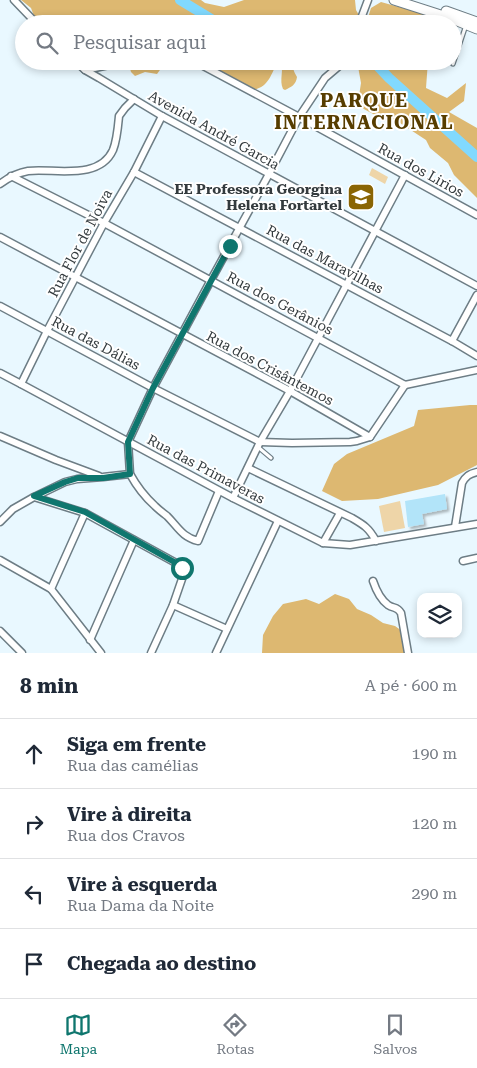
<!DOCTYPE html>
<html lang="pt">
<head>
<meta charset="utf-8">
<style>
  body { margin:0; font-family:"Roboto Serif",serif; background:#f6f6f7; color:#1f2937 }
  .controls { position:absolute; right:15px; bottom:15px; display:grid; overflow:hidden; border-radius:10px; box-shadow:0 2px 8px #0003 }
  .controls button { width:45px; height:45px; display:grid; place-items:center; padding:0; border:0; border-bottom:1px solid #e0e1e3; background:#fff; color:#1f2937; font:25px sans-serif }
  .stop { position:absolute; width:15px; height:15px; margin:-11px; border:4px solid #0f766e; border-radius:50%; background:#fff }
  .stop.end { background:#0f766e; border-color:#fff; box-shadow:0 1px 5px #0008 }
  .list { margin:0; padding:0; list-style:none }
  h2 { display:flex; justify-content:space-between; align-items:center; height:65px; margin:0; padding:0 20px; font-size:21px }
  h2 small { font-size:16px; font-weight:400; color:#747a83 }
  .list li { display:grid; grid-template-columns:32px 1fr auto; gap:15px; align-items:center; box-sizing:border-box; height:70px; padding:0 20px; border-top:1px solid #e0e1e3 }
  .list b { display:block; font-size:19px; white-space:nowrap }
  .list p { margin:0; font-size:16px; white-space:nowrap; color:#747a83 }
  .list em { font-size:16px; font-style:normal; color:#747a83 }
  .icon { flex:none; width:28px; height:28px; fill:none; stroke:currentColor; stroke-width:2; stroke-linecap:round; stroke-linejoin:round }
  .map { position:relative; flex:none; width:477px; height:653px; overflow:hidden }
  .search { position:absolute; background:#fff; box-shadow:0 2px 8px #0003; left:15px; right:15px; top:15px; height:55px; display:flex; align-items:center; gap:12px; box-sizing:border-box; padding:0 18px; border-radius:28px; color:#747a83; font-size:19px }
  .sheet { height:345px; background:#fff }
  nav { display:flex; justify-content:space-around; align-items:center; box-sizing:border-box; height:70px; border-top:1px solid #e0e1e3; background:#fff; font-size:14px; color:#747a83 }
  nav a { display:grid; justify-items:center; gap:2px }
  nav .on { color:#0f766e }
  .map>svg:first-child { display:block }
</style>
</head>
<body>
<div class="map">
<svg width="477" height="653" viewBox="0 0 477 653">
  <defs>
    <filter id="shadow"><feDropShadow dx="2.5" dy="2.5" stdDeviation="1" flood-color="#0004"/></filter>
  </defs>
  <rect width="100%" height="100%" fill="#e9f8ff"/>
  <g fill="#eed5a8">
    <polygon points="372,168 388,177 385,184 369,175"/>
    <polygon points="400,501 405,528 384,532 379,506"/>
  </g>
  <g fill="#ddb871">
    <polygon points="21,0 201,0 205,3 224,7 244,0 355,0 356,10 360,17 356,24 40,24 34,16 31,8"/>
    <polygon points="381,2 431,16 430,24 366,24 371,8"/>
    <polygon points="114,61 165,61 165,63 157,74 145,72 135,76 131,72 129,65 125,62"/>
    <path d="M197,61h81c-7,13 -9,26 -25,29z"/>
    <path d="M281,61h15c-5,6 -2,11 1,16 -1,8 -6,10 -12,13l-2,-1c-4,-9 1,-18 -2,-28z"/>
    <polygon points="357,61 428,61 426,88 447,98 466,83 464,101 449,112 477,128 477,198 454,175 448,163 430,148 426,140 400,123 388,122 362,108 359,96 361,83"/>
    <polygon points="470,405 477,405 477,465 438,485 378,499 342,501 322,491 334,464 347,454 414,426 418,410"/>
    <polygon points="335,594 349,599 357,609 371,615 383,623 395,626 402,631 406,653 262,653 263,635 273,616 283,604 306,599 319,604"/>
  </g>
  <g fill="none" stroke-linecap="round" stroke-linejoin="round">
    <g stroke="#81d9fe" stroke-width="10">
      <polyline points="180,0 213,20 280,24"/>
      <polyline points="373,61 389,78 477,157"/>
    </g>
  </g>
  <polygon fill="#b2e4f9" filter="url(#shadow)" points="445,494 447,509 422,514 424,524 408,527 405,501"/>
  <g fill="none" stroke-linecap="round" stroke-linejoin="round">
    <g stroke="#6d7d85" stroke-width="5.5">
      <g id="lane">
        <polyline points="453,64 466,25"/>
        <polyline points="258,447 271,458"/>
      </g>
    </g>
    <g stroke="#6d7d85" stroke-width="9">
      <g id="street">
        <polyline points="14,0 37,24"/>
        <polyline points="359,24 368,0"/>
        <polyline points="75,61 85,70 99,78 162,116 477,286"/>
        <polyline points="194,61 299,117 477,215"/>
        <polyline points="85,70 128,61"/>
        <polyline points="134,172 452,341 477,356"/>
        <polyline points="11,176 104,223 405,385"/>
        <path d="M0,184c9,-7 17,-11 28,-13 26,-3 71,10 85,-21 4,-10 5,-23 6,-34l6,-8 9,-9"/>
        <polyline points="0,237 290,391 370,437"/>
        <polyline points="0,306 153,388 260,442 292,443 350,442 357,441 370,437 405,385"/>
        <polyline points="452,341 477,295"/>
        <polyline points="0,373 21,384 233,498 323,543 350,545 477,524"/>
        <polyline points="21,384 47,331 104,223 134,172 162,116"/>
        <polyline points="405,385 477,370"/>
        <polyline points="0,436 56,460 99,476"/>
        <path d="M248,468l104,50c12,7 17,10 24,23"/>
        <path d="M219,491l-21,50c-16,-4 -20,-14 -31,-25 -4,-3 -8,-6 -12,-10 -10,-9 -19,-21 -25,-32l-2,-32 25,-54 58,-108 58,-106 30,-57 26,-39 20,-17"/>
        <path d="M34,497l51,16 91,50c6,4 8,6 7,13l-10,29 -22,48"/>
        <polyline points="233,498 260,442 290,391 405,175"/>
        <polyline points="0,522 13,509 34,497 65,482 77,479 103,477 130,474"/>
        <path d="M455,527l7,-44c4,-7 7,-9 15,-11"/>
        <polyline points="323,543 340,513"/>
        <polyline points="0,560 51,589 101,653"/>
        <polyline points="463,561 477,558"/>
        <path d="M373,581c3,9 7,18 15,24 6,4 9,1 13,8l7,40"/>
        <polyline points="51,589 85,513"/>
        <polyline points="173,605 227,629"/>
        <polyline points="0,631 22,653"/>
        <polyline points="90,640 134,540"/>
        <polyline points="216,653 278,521"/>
      </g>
    </g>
    <g stroke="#6d7d85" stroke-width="11">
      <g id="secondary">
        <polyline points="394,0 450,18 477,29"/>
        <polyline points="446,11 477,22"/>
      </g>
    </g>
    <use href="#lane" stroke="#fff" stroke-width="3"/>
    <use href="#street" stroke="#fff" stroke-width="6"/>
    <use href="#secondary" stroke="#fff" stroke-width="9"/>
  </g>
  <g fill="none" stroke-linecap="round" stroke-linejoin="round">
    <polyline stroke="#0f766e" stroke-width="6" points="182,568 176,563 85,512 34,496 65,482 78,478 103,478 130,474 128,442 153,388 230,246"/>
  </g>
  <defs>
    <g id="school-square" transform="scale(1.4375)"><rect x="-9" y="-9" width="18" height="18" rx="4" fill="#8a6504" stroke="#fff"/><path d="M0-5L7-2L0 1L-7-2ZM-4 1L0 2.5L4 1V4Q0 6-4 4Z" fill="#fff"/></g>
  </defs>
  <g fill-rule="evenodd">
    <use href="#school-square" x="361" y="197"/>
  </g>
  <g text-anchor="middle" stroke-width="4" stroke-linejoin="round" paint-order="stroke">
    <g font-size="14" fill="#343b3e" stroke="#fff">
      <text transform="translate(214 130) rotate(29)" y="5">Avenida André Garcia</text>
      <text transform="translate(421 170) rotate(29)" y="5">Rua dos Lirios</text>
      <text transform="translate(80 243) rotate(-62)" y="5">Rua Flor de Noiva</text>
      <text transform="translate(325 259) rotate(28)" y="5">Rua das Maravilhas</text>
      <text transform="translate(280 303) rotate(28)" y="5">Rua dos Gerânios</text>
      <text transform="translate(96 343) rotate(28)" y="5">Rua das Dálias</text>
      <text transform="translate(270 368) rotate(28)" y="5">Rua dos Crisântemos</text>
      <text transform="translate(206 469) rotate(28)" y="5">Rua das Primaveras</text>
    </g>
    <g font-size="14" font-weight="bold" fill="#343b3e" stroke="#fff" text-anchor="end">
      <text x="342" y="194">EE Professora Georgina<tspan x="342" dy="16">Helena Fortartel</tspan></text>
    </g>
    <g font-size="19" font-weight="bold" letter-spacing="1" fill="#573d00" stroke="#fff">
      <text x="364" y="107">PARQUE<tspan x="364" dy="22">INTERNACIONAL</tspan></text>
    </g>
  </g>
</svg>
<div class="controls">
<button><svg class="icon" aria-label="layers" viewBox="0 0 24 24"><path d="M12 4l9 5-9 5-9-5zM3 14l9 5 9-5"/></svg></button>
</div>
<div class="stop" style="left:182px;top:568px"></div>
<div class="stop end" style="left:230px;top:246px"></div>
<div class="search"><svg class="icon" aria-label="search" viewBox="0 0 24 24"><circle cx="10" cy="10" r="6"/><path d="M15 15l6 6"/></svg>Pesquisar aqui</div>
</div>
<section class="sheet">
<h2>8 min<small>A pé · 600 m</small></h2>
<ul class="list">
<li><svg class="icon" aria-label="ahead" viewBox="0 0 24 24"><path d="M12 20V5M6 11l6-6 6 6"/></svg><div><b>Siga em frente</b><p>Rua das camélias</p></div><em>190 m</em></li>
<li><svg class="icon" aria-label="right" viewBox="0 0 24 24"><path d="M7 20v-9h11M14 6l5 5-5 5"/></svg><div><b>Vire à direita</b><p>Rua dos Cravos</p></div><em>120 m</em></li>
<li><svg class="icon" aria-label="left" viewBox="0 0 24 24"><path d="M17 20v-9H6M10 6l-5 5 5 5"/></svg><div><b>Vire à esquerda</b><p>Rua Dama da Noite</p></div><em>290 m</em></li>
<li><svg class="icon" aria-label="arrive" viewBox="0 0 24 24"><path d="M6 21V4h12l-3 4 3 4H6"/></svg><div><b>Chegada ao destino</b></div></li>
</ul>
</section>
<nav>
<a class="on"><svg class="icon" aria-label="map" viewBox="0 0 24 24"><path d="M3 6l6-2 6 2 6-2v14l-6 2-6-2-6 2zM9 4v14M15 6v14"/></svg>Mapa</a>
<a><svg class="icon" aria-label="directions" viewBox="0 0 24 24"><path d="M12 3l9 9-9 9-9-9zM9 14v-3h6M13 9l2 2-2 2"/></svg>Rotas</a>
<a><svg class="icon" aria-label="saved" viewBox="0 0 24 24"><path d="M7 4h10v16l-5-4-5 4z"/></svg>Salvos</a>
</nav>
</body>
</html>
